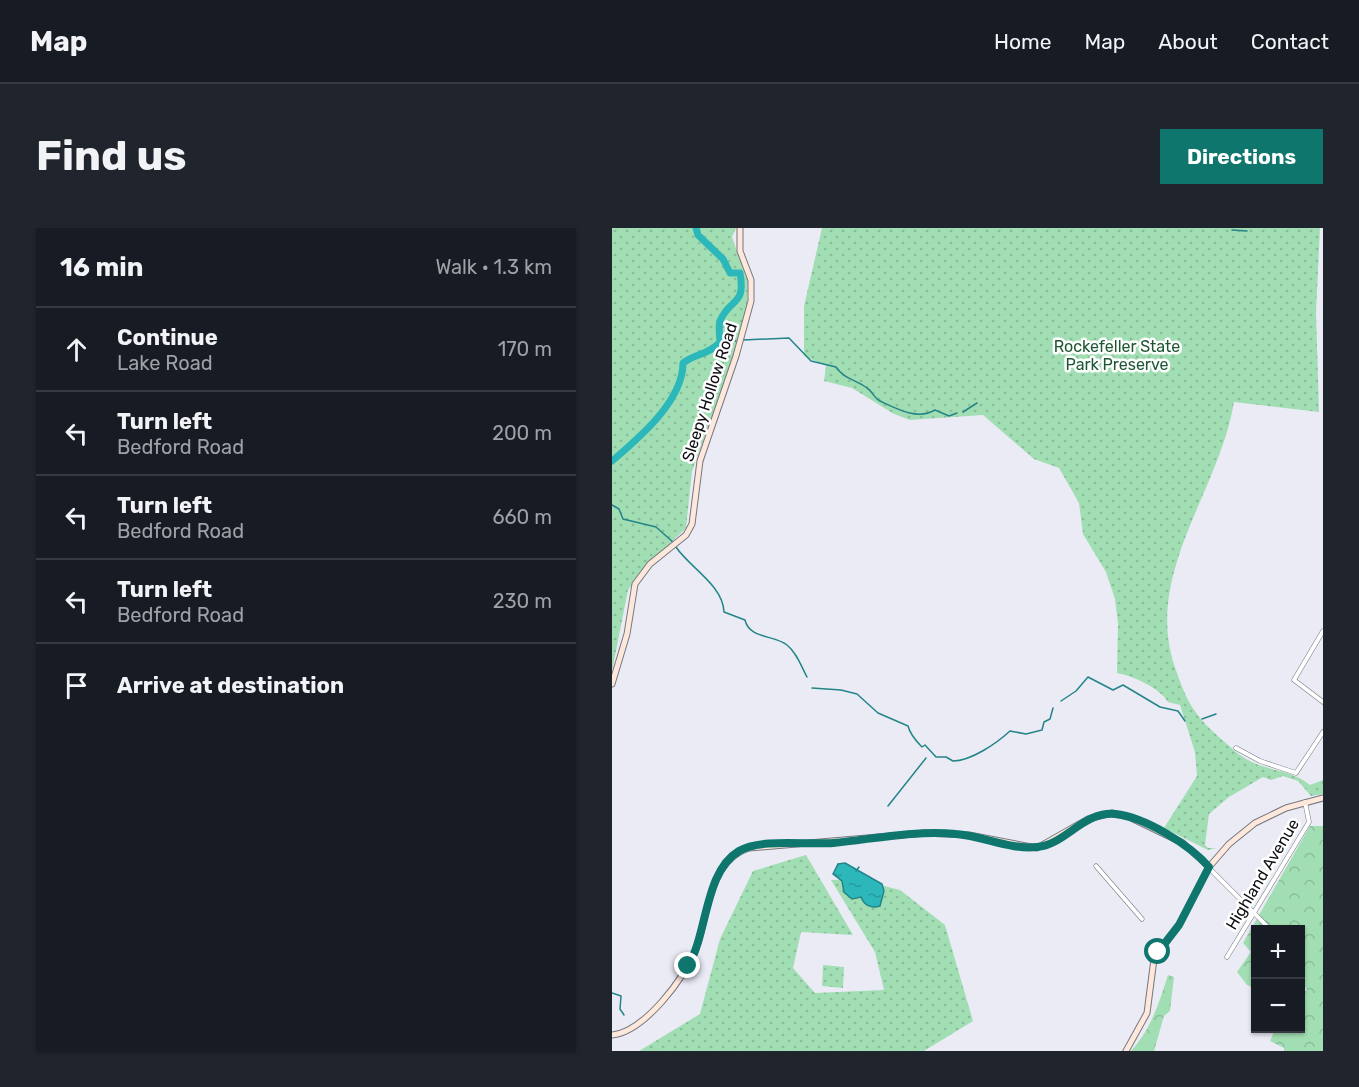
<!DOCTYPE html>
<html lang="en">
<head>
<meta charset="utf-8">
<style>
  body { margin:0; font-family:Rubik,sans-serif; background:#20242c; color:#f1f3f6 }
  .controls { position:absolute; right:18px; bottom:18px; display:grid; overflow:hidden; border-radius:0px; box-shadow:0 2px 4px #0004 }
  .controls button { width:54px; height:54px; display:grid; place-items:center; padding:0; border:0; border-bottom:2px solid #363941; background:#171b24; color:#f1f3f6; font:30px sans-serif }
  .stop { position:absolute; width:18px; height:18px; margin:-14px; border:4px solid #0f766e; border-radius:50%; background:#fff }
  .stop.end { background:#0f766e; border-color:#fff; box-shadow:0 2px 6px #0008 }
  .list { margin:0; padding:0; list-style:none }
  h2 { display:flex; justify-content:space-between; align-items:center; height:78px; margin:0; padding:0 24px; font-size:26px }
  h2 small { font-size:20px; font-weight:400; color:#9ea1a6 }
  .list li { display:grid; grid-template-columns:39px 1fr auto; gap:18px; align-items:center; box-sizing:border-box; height:84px; padding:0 24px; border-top:2px solid #363941 }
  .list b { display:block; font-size:22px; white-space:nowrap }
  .list p { margin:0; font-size:20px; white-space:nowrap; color:#9ea1a6 }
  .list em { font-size:20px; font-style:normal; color:#9ea1a6 }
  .icon { flex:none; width:33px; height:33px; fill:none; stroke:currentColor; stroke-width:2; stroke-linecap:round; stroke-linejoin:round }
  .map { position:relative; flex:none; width:711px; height:823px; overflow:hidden; border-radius:0px }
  header { display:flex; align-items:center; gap:36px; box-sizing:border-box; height:84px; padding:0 30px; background:#171b24; border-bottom:2px solid #363941 }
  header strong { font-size:28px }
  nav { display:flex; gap:33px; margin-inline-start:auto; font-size:21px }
  .intro { display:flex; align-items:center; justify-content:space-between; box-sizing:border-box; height:144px; padding:0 36px }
  h1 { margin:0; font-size:42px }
  .button { padding:15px 27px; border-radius:0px; background:#0f766e; color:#fff; font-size:21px; font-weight:700 }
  main { display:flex; gap:36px; padding:0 36px }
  aside { flex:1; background:#171b24; border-radius:0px; box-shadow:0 2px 4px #0004 }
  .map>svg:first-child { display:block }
</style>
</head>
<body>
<header>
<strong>Map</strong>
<nav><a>Home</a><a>Map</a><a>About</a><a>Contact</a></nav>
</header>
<div class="intro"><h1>Find us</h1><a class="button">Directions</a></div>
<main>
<aside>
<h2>16 min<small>Walk · 1.3 km</small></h2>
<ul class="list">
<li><svg class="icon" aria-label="ahead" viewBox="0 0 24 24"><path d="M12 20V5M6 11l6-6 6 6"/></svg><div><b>Continue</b><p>Lake Road</p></div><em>170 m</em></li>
<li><svg class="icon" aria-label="left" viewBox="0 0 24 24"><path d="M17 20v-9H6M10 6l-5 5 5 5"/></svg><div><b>Turn left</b><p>Bedford Road</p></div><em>200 m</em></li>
<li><svg class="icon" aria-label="left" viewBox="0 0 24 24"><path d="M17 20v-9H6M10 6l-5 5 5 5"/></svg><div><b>Turn left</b><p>Bedford Road</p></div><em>660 m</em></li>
<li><svg class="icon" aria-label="left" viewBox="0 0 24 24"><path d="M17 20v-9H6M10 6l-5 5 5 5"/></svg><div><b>Turn left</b><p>Bedford Road</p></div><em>230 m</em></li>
<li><svg class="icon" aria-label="arrive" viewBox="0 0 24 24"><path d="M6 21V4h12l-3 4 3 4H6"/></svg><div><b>Arrive at destination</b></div></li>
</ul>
</aside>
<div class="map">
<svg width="711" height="823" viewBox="0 0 711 823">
  <defs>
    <pattern id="green-dots" width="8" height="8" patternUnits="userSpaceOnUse" patternTransform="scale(1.5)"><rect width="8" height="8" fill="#a2deb3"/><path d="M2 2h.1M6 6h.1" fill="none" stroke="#8abd99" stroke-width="1.8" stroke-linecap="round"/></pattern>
    <pattern id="forest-crowns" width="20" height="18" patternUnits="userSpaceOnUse" patternTransform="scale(1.5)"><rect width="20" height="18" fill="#a2deb3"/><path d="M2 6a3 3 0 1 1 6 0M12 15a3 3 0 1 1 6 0" fill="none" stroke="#8abd99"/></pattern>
    <pattern id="water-ripples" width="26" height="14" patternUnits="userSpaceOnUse" patternTransform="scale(1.5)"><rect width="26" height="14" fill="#2cb7ba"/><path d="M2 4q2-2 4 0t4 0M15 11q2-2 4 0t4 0" fill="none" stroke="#269c9f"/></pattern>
  </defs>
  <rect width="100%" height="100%" fill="#ebebf6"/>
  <g fill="url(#green-dots)">
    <polygon points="0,0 124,0 120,9 136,54 135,77 115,147 80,243 74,300 32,341 16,362 0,443"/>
    <path d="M210,0h498l-4,84 3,100 -85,-10c-15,92 -94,174 -57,271 5,14 10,28 20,41 10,14 26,26 39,38 25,21 53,15 74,33l13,-5v14l-12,2 -13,-15 -15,-5 -12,4 -8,-3 -34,20 -20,17 -4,31 3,3h8l-8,2 -44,-22 33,-52 -2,-24 -15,-47 -12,-3c-8,-14 -35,-26 -51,-29l1,-50 -3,-24 -9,-27 -23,-38 -4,-31 -20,-35 -25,-9 -51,-44 -73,5 -16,-6 -42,-26 -28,-7 2,-15 -22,-10v-50z"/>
    <polygon points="194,627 241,707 189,704 181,740 203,765 272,762 263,724 219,652 245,651 288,662 333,697 361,793 312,823 27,823 88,786 108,711 141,643"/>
    <polygon points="211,737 232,739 231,760 210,758"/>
  </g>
  <g fill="url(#forest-crowns)">
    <polygon points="698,598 711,598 711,823 672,823 672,820 658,813 663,801 688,800 689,766 695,762 689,752 688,702 644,702 643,760 635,757 625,744 639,724 631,715"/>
    <path d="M556,747l6,2 -4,34 -6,5 -10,35h-23c20,-22 28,-48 37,-76z"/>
  </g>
  <path fill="url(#water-ripples)" stroke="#238588" stroke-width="1.5" d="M233,635l37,21 2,7 -4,15c-9,3 -16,-1 -19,-9l-9,2 -8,-7 -2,-11 -9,-7 5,-10z"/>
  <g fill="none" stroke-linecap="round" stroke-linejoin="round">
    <g stroke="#238588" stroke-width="1.5">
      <polyline points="620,2 635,3"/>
      <path d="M131,112l46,-2 22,23 25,6c9,13 19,12 31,21 5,3 7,10 13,13 19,9 38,19 55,9l14,6 8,-3"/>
      <polyline points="108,114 124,113"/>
      <polyline points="351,184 365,175"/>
      <polyline points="0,277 7,281 11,291 44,299 62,315"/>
      <path d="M64,319c14,21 47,38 48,65l21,8c4,19 30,15 42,25 10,8 14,21 20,32"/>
      <path d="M200,460l29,2 16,4 21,19 30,13c2,8 8,15 14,21l3,-2 11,12h10l7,4c18,0 44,-18 57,-30l16,3 16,-4 2,-8 6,-3 3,-11"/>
      <polyline points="449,473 464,463 476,449 501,462 511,457 548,479 566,483 573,493"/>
      <polyline points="590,491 604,486"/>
      <polyline points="276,578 314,530"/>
      <polyline points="244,643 247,639"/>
      <polyline points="0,765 9,768 8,781 12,787"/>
    </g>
    <path stroke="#2cb7ba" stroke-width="7" d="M0,233c27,-23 71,-60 71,-98 12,-9 27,-9 37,-21 0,-6 -2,-15 0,-21 10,-24 26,-14 20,-48h-10l-7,-14 -25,-24 -2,-7"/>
    <g stroke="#777781" stroke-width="5">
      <g id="street">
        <polyline points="711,403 682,452 711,474"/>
        <polyline points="624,520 648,533 684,545 711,504"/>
        <polyline points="484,638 530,691"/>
        <polyline points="597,640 659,702"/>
        <polyline points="615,729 697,594 693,574"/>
      </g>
    </g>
    <g stroke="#777781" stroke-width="7">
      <g id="secondary">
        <polyline points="0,456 15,406 23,356 38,336 74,307 80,296 88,233 124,128 139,73 139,52 128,23 128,0"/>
        <path d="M0,807c32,-3 73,-57 84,-86 12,-34 13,-88 53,-101l176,-15 44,2 68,13 51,-29 24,-6 17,4 54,26 26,24"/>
        <polyline points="514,823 535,785 542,731 567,697 597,639 617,616 643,595 674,580 711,570"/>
      </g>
    </g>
    <use href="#street" stroke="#fff" stroke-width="4"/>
    <use href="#secondary" stroke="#fee8dc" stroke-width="5"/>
  </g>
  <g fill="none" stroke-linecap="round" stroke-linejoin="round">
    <path stroke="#0f766e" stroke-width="8" d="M76,738c20,-33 16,-94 51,-115 22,-13 68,-6 94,-8 41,-4 82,-13 123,-9 27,2 54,16 81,13 28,-2 46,-36 78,-33 30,3 75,31 94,53l-30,58 -21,27"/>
  </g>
  <g text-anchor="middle" stroke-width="5" stroke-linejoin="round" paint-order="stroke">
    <g font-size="16" fill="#1d5733" stroke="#fff">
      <text x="505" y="124">Rockefeller State<tspan x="505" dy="18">Park Preserve</tspan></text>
    </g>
    <g font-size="16" fill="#0f0f13" stroke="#fff">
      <text transform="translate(97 164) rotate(-72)" y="6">Sleepy Hollow Road</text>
      <text transform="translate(650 646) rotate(-59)" y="6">Highland Avenue</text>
    </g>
  </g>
</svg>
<div class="controls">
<button>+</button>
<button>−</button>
</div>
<div class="stop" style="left:546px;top:724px"></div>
<div class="stop end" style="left:76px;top:738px"></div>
</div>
</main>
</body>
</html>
